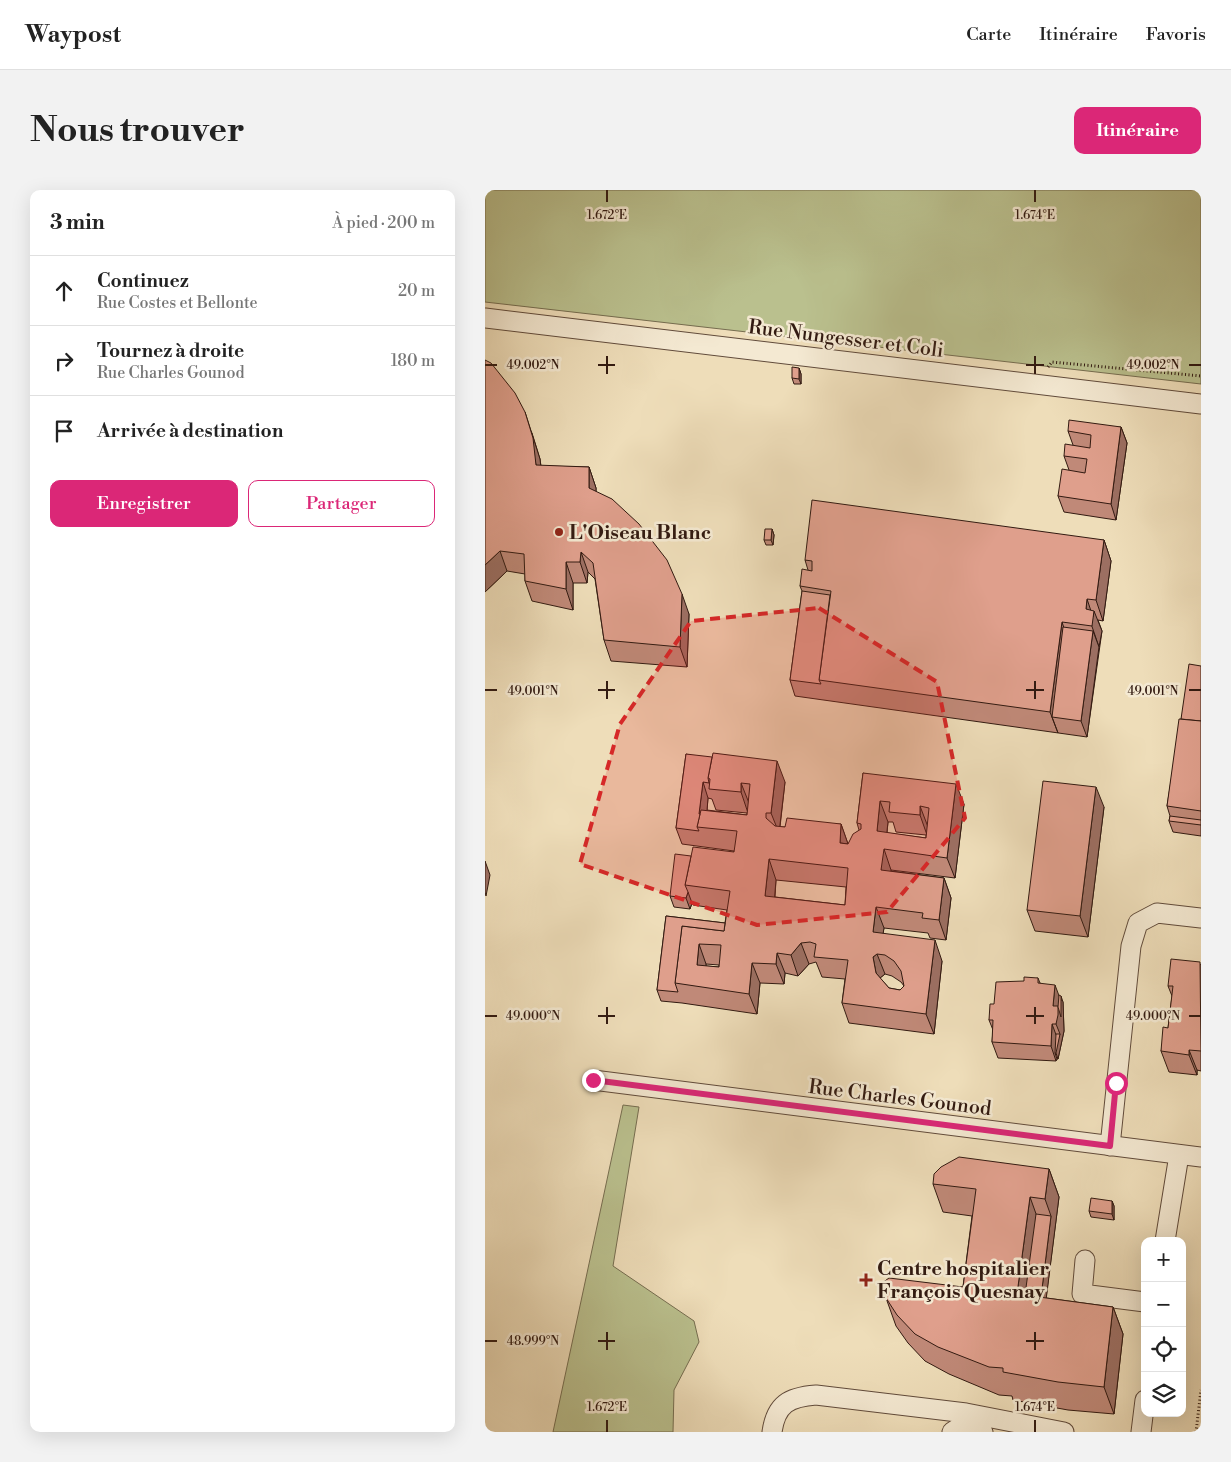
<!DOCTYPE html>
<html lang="fr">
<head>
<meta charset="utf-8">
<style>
  body { margin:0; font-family:"Libre Bodoni",serif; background:#f2f2f2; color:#222 }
  .controls { position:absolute; right:15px; bottom:15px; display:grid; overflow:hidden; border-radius:10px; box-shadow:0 5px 20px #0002 }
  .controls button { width:45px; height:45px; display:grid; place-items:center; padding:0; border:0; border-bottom:1px solid #e0e0e0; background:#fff; color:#222; font:25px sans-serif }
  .stop { position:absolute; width:15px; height:15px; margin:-11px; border:4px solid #db2777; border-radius:50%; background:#fff }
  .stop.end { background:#db2777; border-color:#fff; box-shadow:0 1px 5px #0008 }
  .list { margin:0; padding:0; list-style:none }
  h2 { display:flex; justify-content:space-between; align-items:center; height:65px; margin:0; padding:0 20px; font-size:21px }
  h2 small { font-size:16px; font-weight:400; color:#767676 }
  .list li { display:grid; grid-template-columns:32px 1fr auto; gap:15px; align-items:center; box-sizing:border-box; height:70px; padding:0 20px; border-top:1px solid #e0e0e0 }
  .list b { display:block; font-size:19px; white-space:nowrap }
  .list p { margin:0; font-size:16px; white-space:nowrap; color:#767676 }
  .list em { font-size:16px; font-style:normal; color:#767676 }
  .actions { display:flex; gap:10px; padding:15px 20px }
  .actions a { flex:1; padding:11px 0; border:1px solid #db2777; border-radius:10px; text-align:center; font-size:18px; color:#db2777 }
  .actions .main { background:#db2777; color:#fff }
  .icon { flex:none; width:28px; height:28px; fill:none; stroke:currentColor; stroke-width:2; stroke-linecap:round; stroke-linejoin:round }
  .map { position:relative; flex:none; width:716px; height:1242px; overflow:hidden; border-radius:10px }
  header { display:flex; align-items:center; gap:30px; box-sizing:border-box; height:70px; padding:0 25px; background:#fff; border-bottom:1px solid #e0e0e0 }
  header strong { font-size:24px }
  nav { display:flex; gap:28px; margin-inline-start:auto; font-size:18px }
  .intro { display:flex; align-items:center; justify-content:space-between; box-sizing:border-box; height:120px; padding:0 30px }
  h1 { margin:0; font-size:35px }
  .button { padding:12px 22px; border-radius:10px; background:#db2777; color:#fff; font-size:18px; font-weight:700 }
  main { display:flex; gap:30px; padding:0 30px }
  aside { flex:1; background:#fff; border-radius:10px; box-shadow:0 5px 20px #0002 }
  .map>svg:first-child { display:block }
</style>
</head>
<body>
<header>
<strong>Waypost</strong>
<nav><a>Carte</a><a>Itinéraire</a><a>Favoris</a></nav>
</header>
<div class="intro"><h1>Nous trouver</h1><a class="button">Itinéraire</a></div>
<main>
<aside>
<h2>3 min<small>À pied · 200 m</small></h2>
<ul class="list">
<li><svg class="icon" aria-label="ahead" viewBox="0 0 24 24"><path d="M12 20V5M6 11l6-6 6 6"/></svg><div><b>Continuez</b><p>Rue Costes et Bellonte</p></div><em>20 m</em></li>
<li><svg class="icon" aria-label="right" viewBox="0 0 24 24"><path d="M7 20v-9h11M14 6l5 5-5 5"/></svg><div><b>Tournez à droite</b><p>Rue Charles Gounod</p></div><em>180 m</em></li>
<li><svg class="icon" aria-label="arrive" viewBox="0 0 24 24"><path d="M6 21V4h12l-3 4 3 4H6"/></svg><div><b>Arrivée à destination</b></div></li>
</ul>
<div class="actions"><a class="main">Enregistrer</a><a>Partager</a></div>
</aside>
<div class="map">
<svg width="716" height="1242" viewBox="0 0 716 1242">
  <rect width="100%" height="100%" fill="#eeddb9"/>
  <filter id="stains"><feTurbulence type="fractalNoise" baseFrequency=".004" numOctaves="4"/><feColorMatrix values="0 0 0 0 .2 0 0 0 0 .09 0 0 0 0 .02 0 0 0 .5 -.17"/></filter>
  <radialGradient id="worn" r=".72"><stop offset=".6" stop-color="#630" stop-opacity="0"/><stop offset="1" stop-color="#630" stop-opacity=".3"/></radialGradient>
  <g fill="#bac08e" stroke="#766d50">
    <polygon points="0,0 716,0 716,194 0,112"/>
    <polygon points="138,915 154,917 128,1076 209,1131 214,1152 189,1200 188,1242 68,1242"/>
  </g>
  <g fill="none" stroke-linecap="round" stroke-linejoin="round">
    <g stroke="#614b3b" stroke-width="21">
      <g id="minor">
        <polyline points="0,128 716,214"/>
        <polyline points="108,890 716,967"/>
        <polyline points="625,956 646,756 653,733 672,723 716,728"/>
        <polyline points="680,1051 694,965"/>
        <polyline points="600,1070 597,1104 660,1112"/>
        <path d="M287,1242c4,-28 17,-35 44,-37l150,18 98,19"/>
        <path d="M467,1242c11,-8 21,-8 31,0"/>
        <polyline points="656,1242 660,1210"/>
      </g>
    </g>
    <g stroke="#321a11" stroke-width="3" stroke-dasharray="1 2.5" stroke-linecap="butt">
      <polyline points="563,177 567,172 716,186"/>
      <polyline points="711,1242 716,1200"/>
    </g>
    <use href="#minor" stroke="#f4e9d2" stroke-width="19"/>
  </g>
  <g fill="#c08978" stroke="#321a11" fill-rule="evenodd">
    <polygon points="0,170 47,243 55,269 56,276 104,277 111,298 111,302 204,424 202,477 126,471 119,450 110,389 103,382 102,393 88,393 88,420 47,411 40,391 40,384 22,381 0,402"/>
    <polygon points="314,178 316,184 316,194 309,194 307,188"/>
    <polygon points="636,237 642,253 631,330 579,322 573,306 584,280 579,266 588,255 583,241"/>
    <polygon points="287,339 289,345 288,355 281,355 279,350"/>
    <polygon points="619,350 626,371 618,431 613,430 617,441 602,547 310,506 305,490 317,401 315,396 323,380 320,370"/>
    <polygon points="716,476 716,646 688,642 684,631 685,626 682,616 696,529"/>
    <path d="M201,564l99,28 -5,45h5l56,-3 7,20 11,-14 -2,-7 6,-50 101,31 -9,74 -64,-8v1l53,7 7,20 -5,42 -16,-2 -2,-5 -44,-5 -1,5 59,28 -8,73 -85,-11 -7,-20 3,-24 -23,-2 -6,-15 -7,2 -11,12 -13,-3 -1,11 -24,-1 -3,31 -75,-11 -21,-2 -4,-11 9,-74 59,7 2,-13 -34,-5 -1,-2 -2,6 -16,-2 -4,-11 21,-40 43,-4v-1l-52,-7 -6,-16zM223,608l4,1 4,11 31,3v2l-40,-5zM403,632h5l3,10 30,3v3l-39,-5zM291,690l70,7 -1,18 -70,-8zM221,774l13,1v2l-13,-1zM400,784l7,2 9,6 3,4 -4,4 -11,-2 -9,-10z"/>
    <polygon points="619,617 603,747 550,741 542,720"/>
    <polygon points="716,774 716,881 712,880 712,885 684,882 676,861 683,838 687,806 683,796"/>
    <polygon points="553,788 555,793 574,806 578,812 579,841 573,869 572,869 571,871 513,868 507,852 508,840 504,830 509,814 539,791"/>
    <polygon points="564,979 574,1007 561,1108 628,1117 638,1144 629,1224 583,1220 528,1210 527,1206 514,1205 464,1184 440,1171 423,1153 411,1136 401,1108 478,1097 487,1026 458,1022 448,994"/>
    <polygon points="627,1011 629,1016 629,1030 606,1027 604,1021"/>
  </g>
  <g fill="#9c6f62" stroke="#321a11">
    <polygon points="314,178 316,184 316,194 314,189"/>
    <polygon points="40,222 55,269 58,296 51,275"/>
    <polygon points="636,237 642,253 631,330 626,314"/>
    <polygon points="104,277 111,298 111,319 104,298"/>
    <polygon points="287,339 289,345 288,355 286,350"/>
    <polygon points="619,350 626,371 618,431 611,410"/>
    <polygon points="15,361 22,381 0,402 0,375"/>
    <polygon points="96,362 103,382 102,393 95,372"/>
    <polygon points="81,372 88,393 88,420 81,399"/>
    <polygon points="197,404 204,424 202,477 195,457"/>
    <polygon points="602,409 608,427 609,421 617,441 614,457 601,419"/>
    <polygon points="577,432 584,453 567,527 573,543 565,522"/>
    <polygon points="608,441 614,457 602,547 596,531"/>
    <polygon points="292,571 300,592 294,643 286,623"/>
    <polygon points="218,592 223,608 221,633 214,624"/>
    <polygon points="256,593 264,613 263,623 256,602"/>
    <polygon points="471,594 479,614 470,688 462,668"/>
    <polygon points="611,597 619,617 603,747 595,726"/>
    <polygon points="395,611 403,632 400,659 399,659 406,680 404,700 396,680 392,641"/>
    <polygon points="435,616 443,637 442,645 435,625"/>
    <polygon points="356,634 363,654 355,653"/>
    <polygon points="284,669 291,690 288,726 280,706"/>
    <polygon points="0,671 5,685 1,706 0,702"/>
    <polygon points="459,688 466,708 461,750 454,730"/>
    <polygon points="203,702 207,713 205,719 201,708"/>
    <polygon points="391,717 399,738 395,762 388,742"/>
    <polygon points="450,750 457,771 449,844 441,824"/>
    <polygon points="316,753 324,774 313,786 306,765"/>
    <polygon points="214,754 221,774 219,796 212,775"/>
    <polygon points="292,763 300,783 299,794 291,774"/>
    <polygon points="392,764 400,784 395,788 391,783 388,767"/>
    <polygon points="267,773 275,793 272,824 264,804"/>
    <polygon points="570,795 576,811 576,806 578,812 579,841 573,869 571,863 570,863 572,869 571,871 566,856 567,834 573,850 575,844 571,834 568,816"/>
    <polygon points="704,860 712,880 712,885 704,865"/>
    <polygon points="564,979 574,1007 558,1134 554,1123 566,1026 560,1009"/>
    <polygon points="545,1007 555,1035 544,1122 532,1104"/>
    <polygon points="627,1011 629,1016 629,1030 627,1024"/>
    <polygon points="628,1117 638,1144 629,1224 619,1197"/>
  </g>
  <g fill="#df9f8c" stroke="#321a11" fill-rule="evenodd">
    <polygon points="0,170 6,173 30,203 40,222 48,248 51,275 104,277 104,298 127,309 154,334 182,370 197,404 195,457 119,450 108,373 96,362 95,372 81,372 81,399 40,391 39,364 15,361 0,375"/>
    <polygon points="307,177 314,178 314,189 307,188"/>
    <polygon points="584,230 636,237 626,314 573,306 577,279 600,283 602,269 579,266 580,254 605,258 606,245 583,241"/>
    <polygon points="327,310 619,350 611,410 602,409 601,419 609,421 607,436 577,432 565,522 334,490 346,401 315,396 317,379 327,381 327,371 320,370"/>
    <polygon points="280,339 287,339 286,350 279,350"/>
    <polygon points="317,401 345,405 334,490 336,494 305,490"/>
    <polygon points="578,437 608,441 596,531 567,527"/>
    <polygon points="704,474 716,476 716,531 696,529"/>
    <polygon points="694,529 716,531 716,621 682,616"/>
    <path d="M228,563l64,8 -6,52h-5v5l9,8 10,1 2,-9 54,6 -1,19 8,1 5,-10 8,-5v-5l-4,-1 6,-50 93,11 -9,74 -63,-9 -3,21 63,8 -5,42 -17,-2 1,-5 -47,-6 -3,25 62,8 -9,74 -84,-11 6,-43 -34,-3 2,-13 -6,-2 -9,1 -10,12 -14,-2 -1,11 -24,-1 -3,31 -74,-11 7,-57 42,5 6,-40 -45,-6 8,-38 41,5 3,-21 -40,-4 4,-17 46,5 3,-31 -9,-1v9l-32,-3 1,-10 -2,-1zM395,611l10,1 -1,10 31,3v-9l9,2 -3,30 -49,-7zM284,669l79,9 -3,37 -80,-9zM214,754l22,1 -2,22 -22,-2zM392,764l8,1 9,6 7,10 3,15 -4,4 -11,-2 -13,-15 -3,-16z"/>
    <polygon points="201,564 227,567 223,588 224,593 218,592 214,624 215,624 212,637 214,641 191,638"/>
    <polygon points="558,591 611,597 595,726 542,720"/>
    <polygon points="685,626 716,630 716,635 684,631"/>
    <polygon points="190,664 206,666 200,695 203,702 201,708 185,706"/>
    <polygon points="181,726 240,733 239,741 197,736 190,793 193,802 172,800"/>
    <polygon points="686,769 715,772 716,861 704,860 704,865 676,861 678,837 683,838 688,796 683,796"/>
    <polygon points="539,787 553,788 553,793 570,795 568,816 573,816 573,825 571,834 567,834 566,856 507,852 508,830 504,830 505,814 509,814 511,792 539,791"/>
    <polygon points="574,805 576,806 576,827 573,817"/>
    <polygon points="571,844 575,844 571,863 570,863"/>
    <polygon points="474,967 564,979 560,1009 545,1007 532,1104 628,1117 619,1197 573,1192 518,1182 518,1178 504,1177 453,1157 430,1144 412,1125 401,1108 397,1093 404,1088 478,1097 491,999 448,994 449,984 456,977"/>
    <polygon points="606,1008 627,1011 627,1024 604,1021"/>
    <polygon points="551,1024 566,1026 556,1107 540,1105"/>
  </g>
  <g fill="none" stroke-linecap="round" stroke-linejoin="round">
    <polyline stroke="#db2777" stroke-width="6" points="108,890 625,956 631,893"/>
  </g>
  <path fill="#d62828" fill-opacity="0.2" stroke="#d62828" stroke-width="4" stroke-dasharray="10 6" stroke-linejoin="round" d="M334,418l118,74 28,136 -78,94 -130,13 -177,-61 40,-140 71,-103z"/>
  <path fill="none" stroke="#321a11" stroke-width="2" d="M122,0v12M550,0v12M122,166v18M550,166v18M0,175h12M113,175h17M541,175h18M704,175h12M122,491v18M550,491v18M0,500h12M113,500h17M541,500h18M704,500h12M122,817v17M550,817v17M0,826h12M113,826h17M541,826h18M704,826h12M122,1142v18M550,1142v18M0,1151h12M113,1151h17M541,1151h18M122,1230v12M550,1230v12"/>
  <g fill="#8f2418" stroke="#f4e9d2" stroke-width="2">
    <circle cx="74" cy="342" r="5"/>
    <path d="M378.5 1082.5h5v5h5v5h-5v5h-5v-5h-5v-5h5z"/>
  </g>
  <g text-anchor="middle" stroke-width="5" stroke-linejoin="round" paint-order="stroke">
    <g font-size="20" fill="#321a11" stroke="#f4e9d2">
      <text transform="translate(361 148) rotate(7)" y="7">Rue Nungesser et Coli</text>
      <text transform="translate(415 907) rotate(7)" y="7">Rue Charles Gounod</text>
    </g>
    <g font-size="20" font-weight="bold" fill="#321a11" stroke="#f4e9d2" text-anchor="start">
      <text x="84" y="349">L'Oiseau Blanc</text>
      <text x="392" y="1085">Centre hospitalier<tspan x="392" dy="23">François Quesnay</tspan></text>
    </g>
  </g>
  <g font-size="12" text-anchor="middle" fill="#321a11" stroke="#f4e9d2" stroke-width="5" stroke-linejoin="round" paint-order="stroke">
    <text x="122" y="29">1.672°E</text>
    <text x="550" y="29">1.674°E</text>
    <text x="48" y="179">49.002°N</text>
    <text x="668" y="179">49.002°N</text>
    <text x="48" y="505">49.001°N</text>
    <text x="668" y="505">49.001°N</text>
    <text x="48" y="830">49.000°N</text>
    <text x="668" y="830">49.000°N</text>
    <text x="48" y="1155">48.999°N</text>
    <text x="122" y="1221">1.672°E</text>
    <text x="550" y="1221">1.674°E</text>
  </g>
  <rect width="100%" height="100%" filter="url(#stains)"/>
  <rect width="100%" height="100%" fill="url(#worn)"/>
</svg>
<div class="controls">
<button>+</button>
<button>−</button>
<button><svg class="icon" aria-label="locate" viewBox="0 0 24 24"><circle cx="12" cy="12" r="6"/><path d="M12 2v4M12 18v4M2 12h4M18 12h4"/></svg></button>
<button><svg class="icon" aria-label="layers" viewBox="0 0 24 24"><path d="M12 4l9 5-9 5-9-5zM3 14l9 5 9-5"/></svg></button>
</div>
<div class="stop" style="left:631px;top:893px"></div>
<div class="stop end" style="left:108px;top:890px"></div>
</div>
</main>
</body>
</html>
